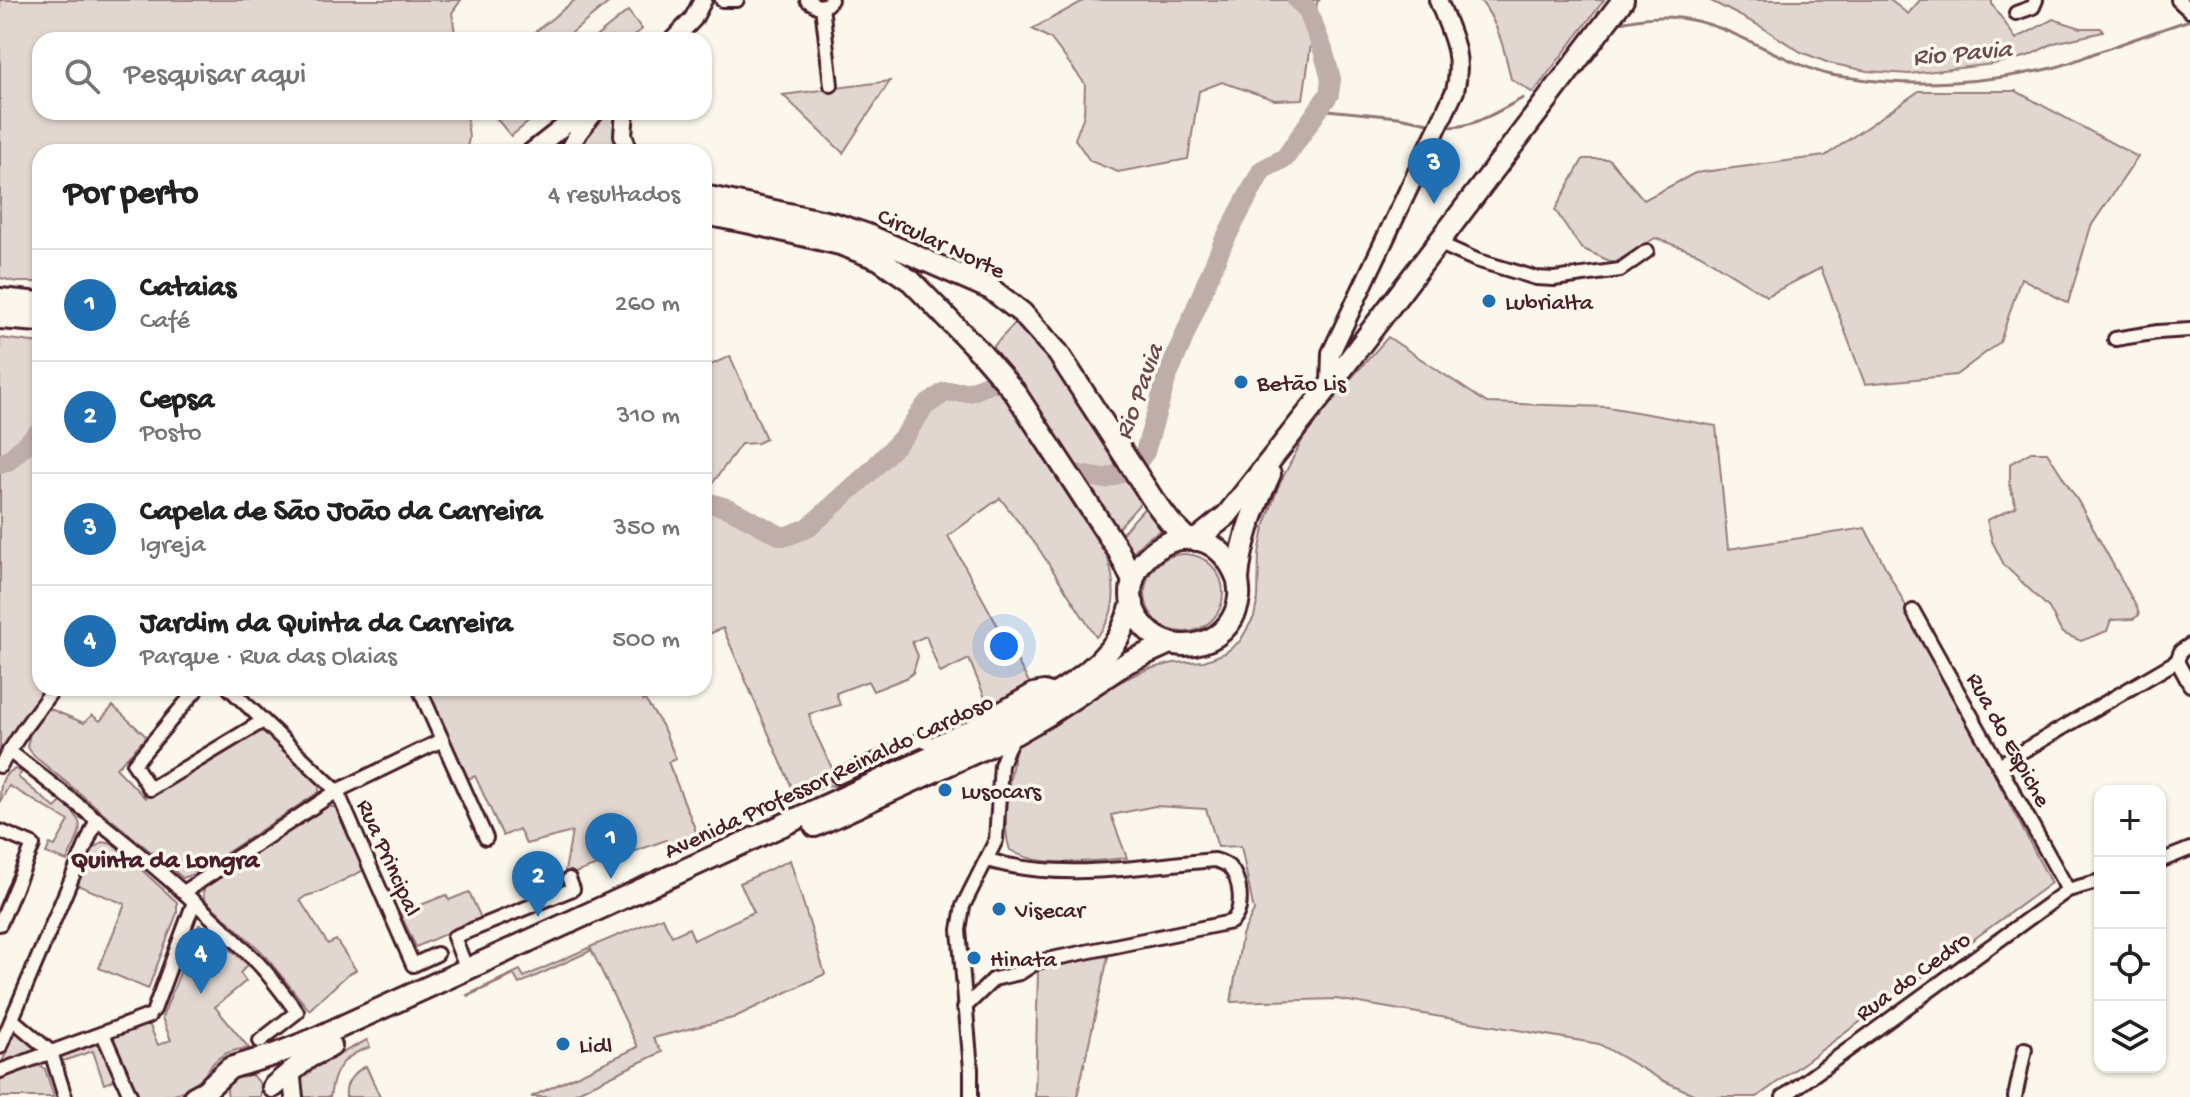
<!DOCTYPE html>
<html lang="pt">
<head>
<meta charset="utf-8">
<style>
  body { margin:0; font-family:"Gochi Hand",sans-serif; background:#f2f2f2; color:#222 }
  .controls { position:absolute; right:24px; bottom:24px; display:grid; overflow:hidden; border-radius:16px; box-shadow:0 2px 6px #0004 }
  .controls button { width:72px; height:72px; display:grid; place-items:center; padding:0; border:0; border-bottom:2px solid #e0e0e0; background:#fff; color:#222; font:40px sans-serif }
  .you { position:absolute; left:1004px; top:646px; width:28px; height:28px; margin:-20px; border:6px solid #fff; border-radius:50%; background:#1a73e8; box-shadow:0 0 0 12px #1a73e833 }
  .badge { display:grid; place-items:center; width:52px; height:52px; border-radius:50%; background:#1f6fb2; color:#fff; font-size:26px; font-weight:700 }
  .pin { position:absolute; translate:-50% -66px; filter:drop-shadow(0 2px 4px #0008) }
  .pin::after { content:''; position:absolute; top:42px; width:28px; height:24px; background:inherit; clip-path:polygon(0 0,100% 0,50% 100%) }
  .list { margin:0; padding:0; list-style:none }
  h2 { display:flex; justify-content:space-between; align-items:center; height:104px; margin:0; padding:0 32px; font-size:34px }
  h2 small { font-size:26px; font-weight:400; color:#767676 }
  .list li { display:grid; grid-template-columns:52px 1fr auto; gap:24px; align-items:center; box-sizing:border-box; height:112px; padding:0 32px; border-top:2px solid #e0e0e0 }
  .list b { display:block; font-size:30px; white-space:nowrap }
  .list p { margin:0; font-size:26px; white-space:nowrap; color:#767676 }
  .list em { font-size:26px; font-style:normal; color:#767676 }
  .icon { flex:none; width:44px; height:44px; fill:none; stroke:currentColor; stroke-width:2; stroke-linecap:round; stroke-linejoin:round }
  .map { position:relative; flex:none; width:2190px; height:1097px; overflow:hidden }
  .search { position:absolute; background:#fff; box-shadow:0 2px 6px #0004; left:32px; top:32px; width:680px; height:88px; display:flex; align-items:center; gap:20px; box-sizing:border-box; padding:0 28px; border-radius:24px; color:#767676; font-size:30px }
  .panel { position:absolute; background:#fff; box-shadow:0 2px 6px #0004; left:32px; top:144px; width:680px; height:552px; border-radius:24px }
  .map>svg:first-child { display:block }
</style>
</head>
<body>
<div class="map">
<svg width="2190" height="1097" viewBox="0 0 2190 1097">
  <rect width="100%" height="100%" fill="#fbf7ec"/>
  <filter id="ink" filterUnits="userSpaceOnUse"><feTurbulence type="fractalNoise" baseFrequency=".0125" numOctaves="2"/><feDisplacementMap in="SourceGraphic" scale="16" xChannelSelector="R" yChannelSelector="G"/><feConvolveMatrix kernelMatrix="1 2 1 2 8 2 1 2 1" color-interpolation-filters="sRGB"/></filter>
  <g filter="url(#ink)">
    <g fill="#e2d7d0" stroke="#967b7e" stroke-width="2">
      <polygon points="0,0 461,0 452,13 456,40 40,40 40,112 466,112 469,138 466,152 40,152 40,282 17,282 0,278"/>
      <polygon points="575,0 612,0 563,40 525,40"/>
      <polygon points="1085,0 1319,0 1317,3 1303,99 1275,100 1222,82 1199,91 1188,159 1118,172 1090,161 1075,139 1084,115 1085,84 1051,39 1032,29"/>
      <path d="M1480,0h124l-71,93 -22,-14c-6,-27 -13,-57 -31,-79z"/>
      <polygon points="1709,0 1890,0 1908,14 1920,0 1992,0 1992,4 2016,39 2053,19 2081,28 2101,28 2103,32 2054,43 2028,56 1994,64 1909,74 1867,71 1829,63 1801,52 1760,26"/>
      <polygon points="628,11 642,29 629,40 592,40"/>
      <polygon points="890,81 843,153 783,95"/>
      <polygon points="1919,91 2016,91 2138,157 2091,226 2068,303 2021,278 2000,342 1956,375 1865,384 1821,268 1767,296 1699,254 1655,238 1614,263 1581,248 1555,210 1583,159 1609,159 1644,200 1695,173 1825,156"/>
      <polygon points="503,112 541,112 511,136 496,118"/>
      <polygon points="608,112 616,112 615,131 620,152 576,152 594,125"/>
      <polygon points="1018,320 1056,362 1144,499 1114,533 988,352"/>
      <path d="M1388,337l99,66 121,4 108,19 12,123 137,-21 186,355 -294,214h-57l-36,-16 -65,-37 -263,-45 -105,3 11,-67 12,-24 -13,-65 -23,1 -12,-38 -51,-3 -44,9 16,43c-35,3 -86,11 -117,-8 -10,-30 0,-72 6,-103l92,-59 28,-14 12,-5 26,-6 30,-2 21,-8 15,-12 14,-24 4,-19 1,-44 5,-26 14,-41 33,-64z"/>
      <polygon points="0,338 40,343 40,688 46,688 14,732 0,761"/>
      <polygon points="730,356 766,439 758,443 741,444 704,495 704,368"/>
      <path d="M995,386l18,24 95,148c8,28 10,57 -12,79l-59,-91 -37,-48 -52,38 83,150 -41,24 -21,-51 -29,14 -14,-37 -14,6 6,14 -5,17 -7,5 -33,13 -5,-10 -32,12 4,12 -31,9 3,12 30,63 -13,-4 -18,8 -4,-9 -14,6 -70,-162 -19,8v-139l70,39c12,5 22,1 34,-5l64,-55 35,-38 23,-31 17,-12 24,1z"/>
      <polygon points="2031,452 2047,452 2078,501 2137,608 2139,615 2133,619 2111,620 2107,631 2081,641 2062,633 2049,608 2004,565 1992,541 1987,520 2016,507 2010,486 2010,464"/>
      <polygon points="1147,505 1165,528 1146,539 1131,554 1117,539"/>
      <circle cx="1184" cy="593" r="39"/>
      <polygon points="427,688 636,688 643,701 645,700 662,725 676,759 668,762 700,841 673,853 666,840 564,877 572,832 526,844 519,829 503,836 475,776 468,779"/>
      <polygon points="113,706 147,737 116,768 145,798 262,728 319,783 319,792 196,873 183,878 34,756 27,746 30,734 48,708 84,723 92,715 100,721"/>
      <path d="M15,769l7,3 -4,5 37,31 6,-6c30,21 18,31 6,59l-21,-8 4,-9 5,2 14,-25 -60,-35 -9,16c0,-15 0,-27 15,-33z"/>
      <path d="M326,807h9l3,3 26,60 -44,22 -14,4 -6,4 28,44 8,-4 20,30 -9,5 -38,35 -48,-59 -56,-51c-4,-9 -1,-14 7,-20z"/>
      <polygon points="102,842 113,844 177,902 177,913 148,989 99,968 125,904 77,885 93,849"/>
      <polygon points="790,860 825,974 733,1018 653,1038 662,1052 567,1097 531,1097 638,1047 590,947 662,917 672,936 689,928 694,940 754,912 740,883"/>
      <polygon points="469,892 481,918 416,947 400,913 446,895 449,900"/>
      <path d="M199,925l5,1 44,39 -8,8 6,8 -31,26 34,41c-17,2 -28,5 -39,19 -4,5 -6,11 -12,15 -20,15 -37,15 -61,15l-28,-63 38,-15 11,26 13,-5 -9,-22z"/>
      <polygon points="588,948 590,951 519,984 514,975 468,996 467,995 520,970 524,977"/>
      <polygon points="1101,955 1108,957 1077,1097 1035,1097 1038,970 1041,966"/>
      <polygon points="17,1029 40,1052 1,1064"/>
      <polygon points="99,1040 117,1079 104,1084 93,1051 60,1062 58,1054"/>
      <path d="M367,1040l3,7c-27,9 -36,21 -40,50h-29l-1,-14 7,-12z"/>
      <polygon points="38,1065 45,1069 54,1097 0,1097 0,1076"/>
      <path d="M366,1066l14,31h-34c-2,-14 8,-25 20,-31z"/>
      <path d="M245,1073c12,3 19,12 15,24h-32c-4,-15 4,-20 17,-24z"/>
    </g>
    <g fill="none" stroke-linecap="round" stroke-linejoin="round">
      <g stroke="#907477" stroke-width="3">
        <path d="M1617,23c88,-23 130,25 206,50 9,3 20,4 30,5 63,10 137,4 199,-10 16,-3 31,-11 46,-16 31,-11 61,-22 92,-32"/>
        <polyline points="1317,109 1398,117 1434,124"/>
        <path d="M1445,126c24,5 57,-17 78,-28"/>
      </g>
      <g stroke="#bfadaa" stroke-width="20">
        <polyline points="0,464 8,461 40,431"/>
        <polyline points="1058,464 1075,474 1105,479 1133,468 1145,452 1166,380 1223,243 1262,170 1285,158 1329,94 1331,79 1323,50 1307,9 1297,0"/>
        <polyline points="704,501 730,509 781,536 787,536 808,528 870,472 905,435 925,406 945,392 970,392 992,383 1014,385 1017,389"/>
      </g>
      <g stroke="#4a1f2b" stroke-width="18">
        <g id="minor">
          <polyline points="722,0 737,0"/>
          <polyline points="807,0 817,6 826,5 831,0"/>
          <polyline points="2178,0 2190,11"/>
          <polyline points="822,6 831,85"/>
          <polyline points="2016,13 2033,7 2036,0"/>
          <polyline points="1438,243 1476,260 1536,278 1554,279 1620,270 1647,251"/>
          <polyline points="2115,339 2158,332 2190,330"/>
          <polyline points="1913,611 2068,890"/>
          <polyline points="2177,661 2190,685"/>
          <polyline points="198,688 134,764 150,789 263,721"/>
          <polyline points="229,688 337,791 413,965 437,954"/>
          <polyline points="419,688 486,838"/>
          <path d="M9,751c85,66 171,132 246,209 16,16 29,35 42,52l-37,29"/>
          <polyline points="1999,765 2177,661 2181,651 2190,645"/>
          <polyline points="0,766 23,730 54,688"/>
          <polyline points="838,777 921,740 931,744 971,726 1033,690 1044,688 1058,692"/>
          <polyline points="0,831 33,845 0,924"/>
          <polyline points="2160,861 2190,849"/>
          <polyline points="184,892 337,791 442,740"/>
          <polyline points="467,970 454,937 573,889 569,879"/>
          <path d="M964,1008l30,-29 26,-6 17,-11 194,-40c14,-12 10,-44 -3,-56 -4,-3 -8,-4 -13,-6 -76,6 -153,22 -228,0"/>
          <polyline points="154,1010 194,902"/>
          <polyline points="12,1019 51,1052 65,1097"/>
          <polyline points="103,1034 131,1097"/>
          <polyline points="0,1047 97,819"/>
          <polyline points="0,1071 149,1016"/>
          <polyline points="971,1097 971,1069 959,930 963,906 996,840 1001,765 1007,749 1014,736"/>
          <polyline points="1783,1097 2068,890 2100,881"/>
          <polyline points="2015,1097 2025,1049"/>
        </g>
      </g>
      <g stroke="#4a1f2b" stroke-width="22">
        <g id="tertiary">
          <polyline points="673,40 693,19 703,0"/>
          <polyline points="625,112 623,135 629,152"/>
          <polyline points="531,152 582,112"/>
          <polyline points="567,152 579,132 595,112"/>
          <path d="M1330,385l1,-32 124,-262c9,-36 -4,-58 -17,-91"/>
          <polyline points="291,1070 294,1097"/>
        </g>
      </g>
      <g stroke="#4a1f2b" stroke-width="26">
        <g id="primary">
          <polyline points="704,196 835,224 865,234 991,289 1022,313 1058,353 1152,498 1170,522 1187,539"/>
          <polyline points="704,214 751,223 840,244 879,259 911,281 981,353 1014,391 1118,550 1133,581"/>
          <polyline points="0,299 40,303"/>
          <polyline points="0,318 40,321"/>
          <polyline points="1196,540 1227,515 1330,385 1623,0"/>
          <path d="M1238,580c-37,-95 -153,-4 -87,53 15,12 34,15 52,9 20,-6 34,-24 36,-45 1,-6 -1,-12 -1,-18 1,-14 4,-29 8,-43 5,-21 15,-42 24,-62"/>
          <polyline points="815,826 1015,734 1048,715 1128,662 1170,643"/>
          <polyline points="273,1087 309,1057 331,1046"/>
          <path d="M194,1097l11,-6 25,-23 46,-14 38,-15 688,-314c40,-23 90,-47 116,-87 6,-11 10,-24 15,-35"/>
        </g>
      </g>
      <use href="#minor" stroke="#fbf7ec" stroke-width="12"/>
      <use href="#tertiary" stroke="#fbf7ec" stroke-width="16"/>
      <use href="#primary" stroke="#fbf7ec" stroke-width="20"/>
    </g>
  </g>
  <g fill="#1f6fb2" stroke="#fbf7ec" stroke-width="3">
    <circle cx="1489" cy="301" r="8"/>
    <circle cx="1241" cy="382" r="8"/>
    <circle cx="945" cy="790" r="8"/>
    <circle cx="999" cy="909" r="8"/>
    <circle cx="974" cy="958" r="8"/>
    <circle cx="563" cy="1044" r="8"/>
  </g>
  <g text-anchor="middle" stroke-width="7" stroke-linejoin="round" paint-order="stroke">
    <g font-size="24" fill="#4a1f2b" stroke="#fbf7ec">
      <text transform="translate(942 242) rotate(25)" y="8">Circular Norte</text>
      <text transform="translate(2010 739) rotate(61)" y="8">Rua do Espiche</text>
      <text transform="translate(828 775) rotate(-25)" y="8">Avenida Professor Reinaldo Cardoso</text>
      <text transform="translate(390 857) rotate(66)" y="8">Rua Principal</text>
      <text transform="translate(1912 975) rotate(-36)" y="8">Rua do Cedro</text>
    </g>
    <g font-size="24" fill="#4a1f2b" stroke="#fbf7ec" text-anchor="start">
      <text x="1505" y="309">Lubrialta</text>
      <text x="1257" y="390">Betão Lis</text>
      <text x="961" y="798">Lusocars</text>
      <text x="1015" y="917">Visecar</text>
      <text x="990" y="966">Hinata</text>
      <text x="579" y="1052">Lidl</text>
    </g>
    <g font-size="26" font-style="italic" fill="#6d4a51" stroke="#fbf7ec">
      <text transform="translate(1962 51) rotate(-5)" y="9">Rio Pavia</text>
      <text transform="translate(1137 391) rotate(-70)" y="9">Rio Pavia</text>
    </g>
    <g font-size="26" font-weight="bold" fill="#4a1f2b" stroke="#fbf7ec">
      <text x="165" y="867">Quinta da Longra</text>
    </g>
  </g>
</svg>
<div class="controls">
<button>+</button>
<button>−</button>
<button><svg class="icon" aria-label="locate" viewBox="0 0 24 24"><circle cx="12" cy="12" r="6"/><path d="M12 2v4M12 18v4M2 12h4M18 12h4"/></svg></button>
<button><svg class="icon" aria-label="layers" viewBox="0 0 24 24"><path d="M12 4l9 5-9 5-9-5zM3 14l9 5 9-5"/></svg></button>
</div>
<div class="you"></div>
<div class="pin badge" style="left:611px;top:879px">1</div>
<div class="pin badge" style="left:538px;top:917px">2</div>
<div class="pin badge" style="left:1434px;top:204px">3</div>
<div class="pin badge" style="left:201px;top:994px">4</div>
<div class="search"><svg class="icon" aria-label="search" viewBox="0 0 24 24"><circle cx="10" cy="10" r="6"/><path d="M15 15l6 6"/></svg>Pesquisar aqui</div>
<section class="panel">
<h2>Por perto<small>4 resultados</small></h2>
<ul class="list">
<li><span class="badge">1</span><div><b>Cataias</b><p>Café</p></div><em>260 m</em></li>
<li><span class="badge">2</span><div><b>Cepsa</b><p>Posto</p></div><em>310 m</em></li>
<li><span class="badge">3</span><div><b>Capela de São João da Carreira</b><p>Igreja</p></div><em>350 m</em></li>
<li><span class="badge">4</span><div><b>Jardim da Quinta da Carreira</b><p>Parque · Rua das Olaias</p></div><em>500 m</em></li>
</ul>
</section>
</div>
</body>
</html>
